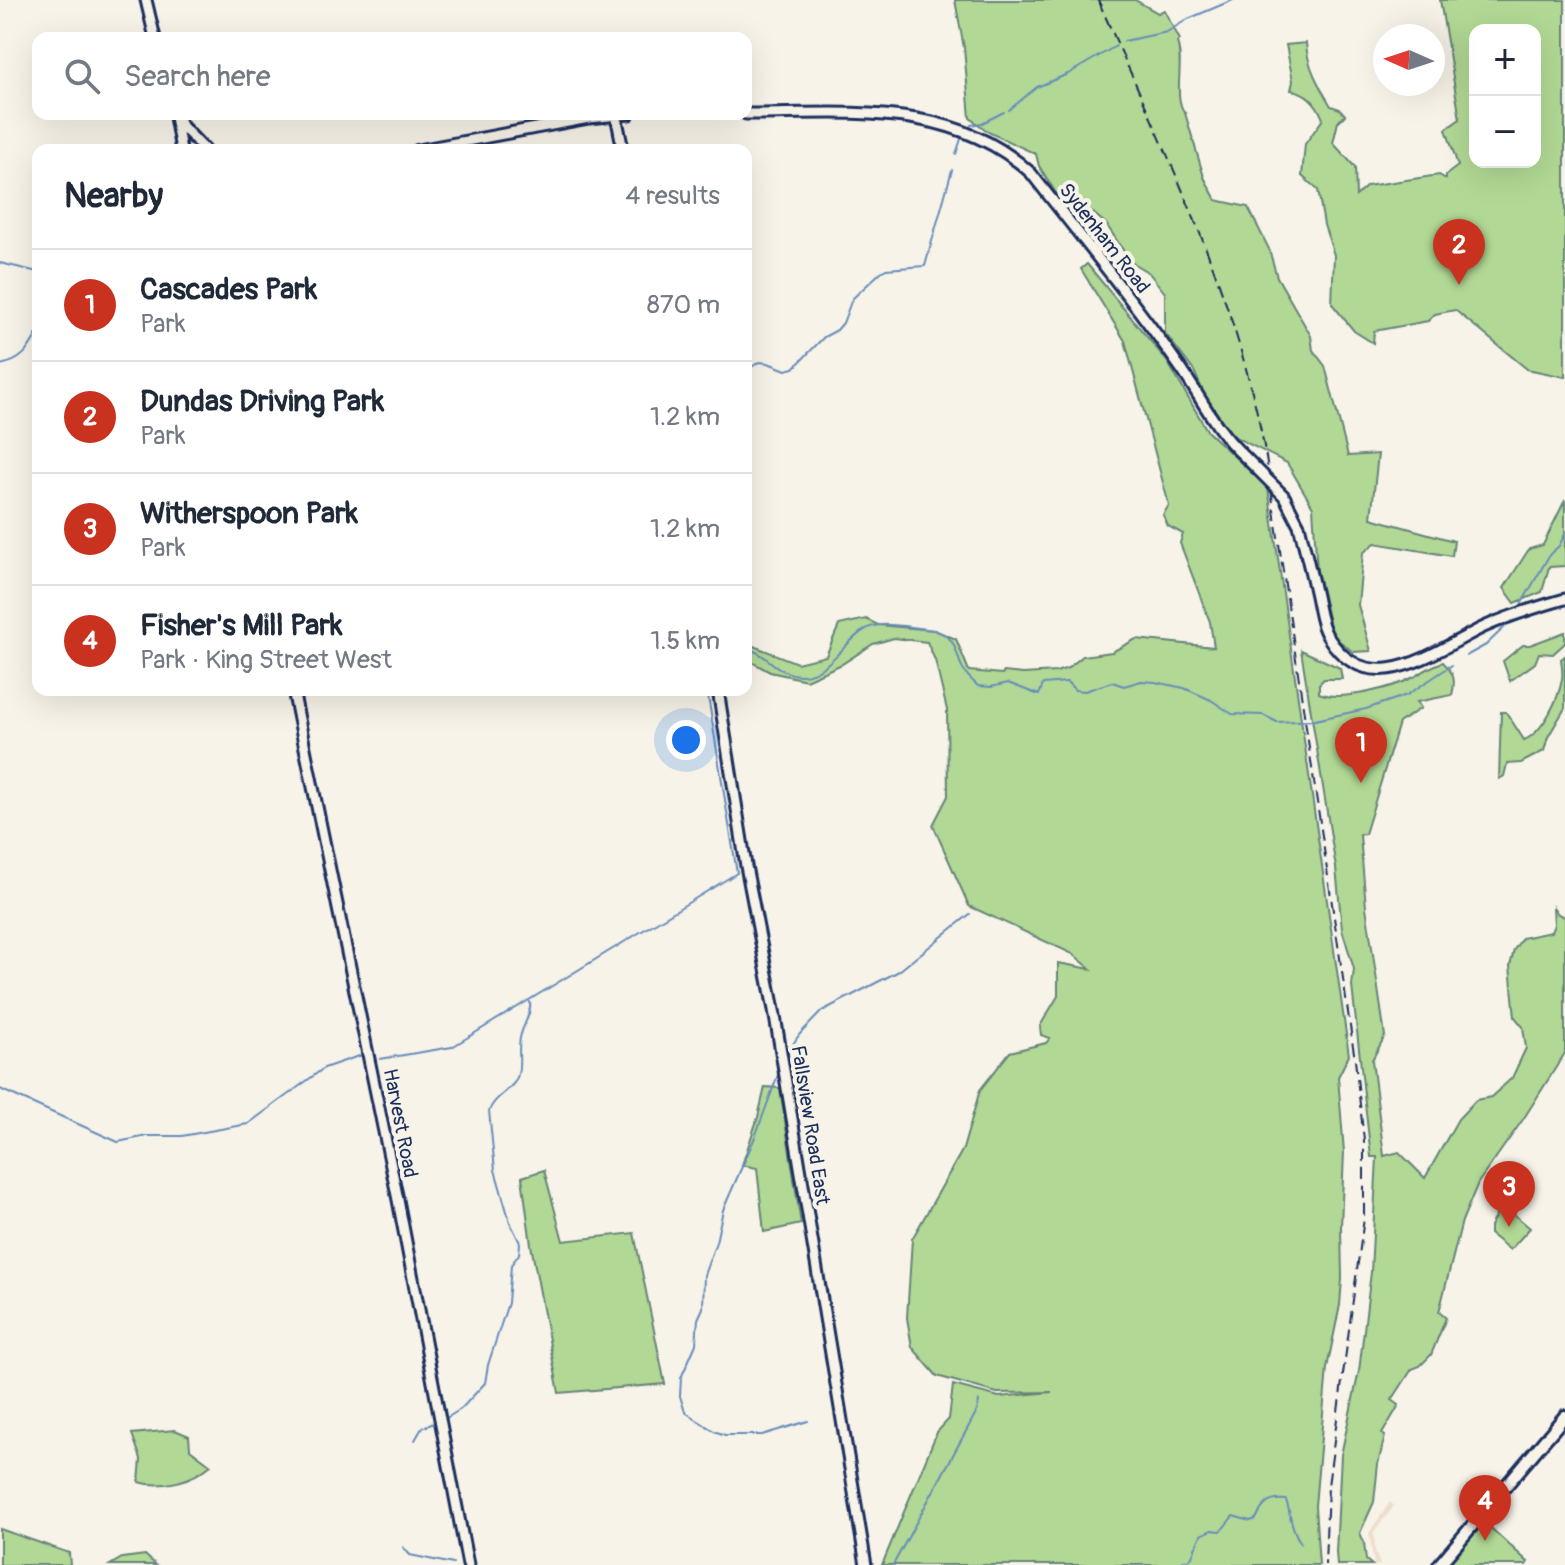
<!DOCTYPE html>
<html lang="en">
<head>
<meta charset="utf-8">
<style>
  body { margin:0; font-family:Pangolin,sans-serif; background:#f6f6f7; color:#1f2937 }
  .controls { position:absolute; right:24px; top:24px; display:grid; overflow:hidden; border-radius:16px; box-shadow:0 8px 32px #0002 }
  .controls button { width:72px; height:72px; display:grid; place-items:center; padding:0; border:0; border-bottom:2px solid #e0e1e3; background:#fff; color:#1f2937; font:40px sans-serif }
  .compass { position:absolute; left:1373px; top:24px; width:72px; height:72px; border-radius:50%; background:#fff; box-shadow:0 8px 32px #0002; rotate:273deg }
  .you { position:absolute; left:686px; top:740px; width:28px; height:28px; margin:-20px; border:6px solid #fff; border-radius:50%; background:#1a73e8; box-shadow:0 0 0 12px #1a73e833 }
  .badge { display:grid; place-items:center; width:52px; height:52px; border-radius:50%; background:#c8321e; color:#fff; font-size:26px; font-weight:700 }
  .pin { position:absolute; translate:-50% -66px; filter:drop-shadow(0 2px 4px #0008) }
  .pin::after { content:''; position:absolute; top:42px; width:28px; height:24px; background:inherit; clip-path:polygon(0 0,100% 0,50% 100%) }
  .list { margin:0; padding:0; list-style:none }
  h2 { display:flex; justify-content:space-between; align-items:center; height:104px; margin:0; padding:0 32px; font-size:34px }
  h2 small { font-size:26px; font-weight:400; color:#747a83 }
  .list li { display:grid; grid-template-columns:52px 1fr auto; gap:24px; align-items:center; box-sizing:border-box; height:112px; padding:0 32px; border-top:2px solid #e0e1e3 }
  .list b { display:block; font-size:30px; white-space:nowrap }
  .list p { margin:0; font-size:26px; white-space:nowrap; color:#747a83 }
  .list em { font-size:26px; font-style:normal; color:#747a83 }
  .icon { flex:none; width:44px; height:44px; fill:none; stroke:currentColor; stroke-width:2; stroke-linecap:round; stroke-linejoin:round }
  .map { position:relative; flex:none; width:1565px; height:1565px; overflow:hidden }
  .search { position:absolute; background:#fff; box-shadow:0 8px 32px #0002; left:32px; top:32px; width:720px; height:88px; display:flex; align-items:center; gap:20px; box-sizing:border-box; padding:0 28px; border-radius:16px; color:#747a83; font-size:30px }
  .panel { position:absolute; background:#fff; box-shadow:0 8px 32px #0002; left:32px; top:144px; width:720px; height:552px; border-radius:16px }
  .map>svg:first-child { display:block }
</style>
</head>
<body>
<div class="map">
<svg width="1565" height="1565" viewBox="0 0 1565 1565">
  <rect width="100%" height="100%" fill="#f7f3e8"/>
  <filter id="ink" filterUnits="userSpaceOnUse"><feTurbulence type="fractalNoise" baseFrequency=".0125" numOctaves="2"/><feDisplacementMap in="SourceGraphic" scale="16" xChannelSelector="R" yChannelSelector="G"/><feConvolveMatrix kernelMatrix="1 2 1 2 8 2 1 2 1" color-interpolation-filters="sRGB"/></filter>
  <g filter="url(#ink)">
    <polygon fill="#eedfcc" points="1390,1502 1394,1506 1374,1532 1375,1550 1380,1565 1374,1565 1369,1533"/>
    <g fill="#b1d894" stroke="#668479" stroke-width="2" fill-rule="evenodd">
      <path d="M955,0h180l23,13 6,-3 16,30 -3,2c8,22 -5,55 8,71l19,64 12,23 32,7 21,42 8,28 34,59 2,14 12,16 23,90 30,-2 -7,64 83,23 -2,15 -77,-13 -12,10 -5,52 13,46 -18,1 -21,-17 -15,-64 -4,-64 -26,-44 -54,-27 -27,-38 -12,-27 -29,-38v-40l-16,-20 -18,-11 -25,-38 -13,-11 -29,-7 -25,-40 -3,-12 -46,-21 -20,-15 -6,-70z"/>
      <path d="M1440,0h125v377l-38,-8 -72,-59 -20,4 -7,7 -54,10 -1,12 -19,-12 -22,-27 2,-49 -10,-30 -6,-35 -16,-14 3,-32 18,-25c-6,-16 -16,-27 -32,-29l2,-9 -7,-36 20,-2c1,23 13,43 25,63l9,3 5,6 -7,7 -5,21 22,24 1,29 11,-10 72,-11 7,4v-4l12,-9 -12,-37 14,-10zM1475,30h60v132h-60z"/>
      <polygon points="1087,264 1167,361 1208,432 1268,488 1349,1055 1338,1077 1344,1152 1341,1227 1342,1279 1340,1305 1327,1368 1315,1506 1319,1565 882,1565 937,1432 949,1419 953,1385 999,1397 1052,1392 997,1393 937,1376 912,1347 907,1318 912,1239 963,1149 980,1090 1010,1052 1046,1043 1050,1038 1041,1035 1040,1026 1058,996 1058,963 1091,969 1073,954 969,906 933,825 948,796 947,710 935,660 927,642 894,638 873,644 842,664 806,680 770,672 746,659 746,643 797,663 826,656 839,625 866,619 878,625 934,630 956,639 969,671 1002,674 1004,672 1023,674 1056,672 1068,668 1083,656 1112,652 1136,639 1214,647 1210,622 1180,543 1183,534 1168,526 1163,515 1169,505 1125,341 1081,269"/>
      <polygon points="1565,500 1565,566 1549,567 1542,592 1515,603 1504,588 1529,549 1543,545"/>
      <polygon points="1565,632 1565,643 1553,654 1539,653 1535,663 1510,681 1503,661 1523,645 1530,645"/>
      <path d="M1301,650l39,18 2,11h-18l-5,5v9c21,9 74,-5 95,-16 10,-6 17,-11 29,-15 11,11 13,18 9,33l-35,7 4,6 -22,15 -34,111 -5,1 6,72 19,129 -13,24 12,96 15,-4 26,26 33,-59 18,-19 15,-3 21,-19 14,-30 -3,-21 -8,-10 -5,-51 4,-16 8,-12 29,-6 3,-7 -1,-18 5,7 7,3v136l-41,65 -46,65 -16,38 -23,91 7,6 -15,37 -11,11 -8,3 -20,31 7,5 -17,29 3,2 -7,28 -4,38 -14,31 4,9 2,18 6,5h-35l-1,-13 5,-97 18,-84 12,-99 6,-115h-6l-19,-171 2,-17 -12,-40 -6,-61z"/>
      <path d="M1565,656v52l-17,29 -4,14 -23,12 -14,1 -3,12 -5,3 2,-67h5l18,28c19,-7 35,-42 38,-61 1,-6 0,-13 -1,-20z"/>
      <polygon points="765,1087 780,1088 801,1224 764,1232 757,1168 742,1165 758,1117"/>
      <polygon points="544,1170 563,1241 634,1233 665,1384 559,1393 531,1245 522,1177"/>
      <polygon points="1502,1204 1530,1228 1510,1250 1490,1234 1490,1226"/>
      <path d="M175,1430l14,6 1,13 21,16c-19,16 -49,24 -72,17l2,-23 -9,-25z"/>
      <polygon points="1482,1520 1528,1562 1526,1565 1444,1565"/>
      <polygon points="0,1529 69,1553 70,1565 0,1565"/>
      <polygon points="145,1555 156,1565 110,1565 122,1558"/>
    </g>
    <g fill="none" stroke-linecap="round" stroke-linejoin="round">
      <g stroke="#678dba" stroke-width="2">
        <polyline points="1124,41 1167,32 1188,19 1233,0"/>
        <polyline points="1009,110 1037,87 1068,74 1116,46"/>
        <polyline points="971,125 982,123 1004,112"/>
        <polyline points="956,154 962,136"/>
        <polyline points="0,263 38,272"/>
        <path d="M0,365c22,-4 28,-14 38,-33"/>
        <polyline points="746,371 759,362 768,363 786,370 794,368 824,337 837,330 843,323 852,299 881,272 886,269 925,266 952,170"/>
        <polyline points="1519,608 1550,554 1559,546 1565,534"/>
        <path d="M746,648c22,5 30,27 55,27 27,0 43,-34 65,-46 14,-9 51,-1 68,1 21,6 21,19 27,35 2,8 11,15 17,21l13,1 17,-4 31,12 4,-11 24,-2 8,8 10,1 27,-9 12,4 17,-5 14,1 29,6 27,12 21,14 31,1 14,7 38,-2 51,-11 41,-14 45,-30"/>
        <polyline points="1466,656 1486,645 1512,620"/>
        <polyline points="786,1055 799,1035 822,1011 899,971 970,914"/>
        <polyline points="380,1059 452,1047 737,873 707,690"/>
        <polyline points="779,1072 755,1137 723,1210 716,1242 704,1275 703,1308 698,1319 696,1344 681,1378 680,1396 685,1412 714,1431 725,1435 762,1435 808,1421"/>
        <polyline points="0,1089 118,1142 147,1136 182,1136 248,1124 324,1068 362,1055"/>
        <path d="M445,1419l16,-10 24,-26 3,-18 20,-62 3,-38 8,-11 1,-11 -10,-21 -15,-52 -6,-59c5,-13 16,-17 25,-28 9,-12 3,-31 6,-45 2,-12 12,-24 10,-36"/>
        <polyline points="415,1440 422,1428 434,1423"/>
        <polyline points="403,1547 410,1555 453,1564"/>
        <polyline points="893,1565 977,1411 979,1401"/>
        <path d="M1175,1565l16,-7 10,-23 11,-5 9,1 12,-15 17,5 6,-2c7,-15 13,-21 30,-19 5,15 5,30 15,43"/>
      </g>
      <g stroke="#1b2f5e" stroke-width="15">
        <g id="secondary">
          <polyline points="146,0 155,38"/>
          <polyline points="175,114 183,127 205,150"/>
          <path d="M746,114c99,0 207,-14 285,59 49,63 100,124 146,190 24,33 36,65 68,94"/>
          <polyline points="616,115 623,150"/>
          <polyline points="175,117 181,150"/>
          <polyline points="418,150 589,118 629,114"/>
          <path d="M1299,525c6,24 12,48 17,71 3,14 5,30 12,41 42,67 107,13 156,-10 26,-12 53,-20 81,-28"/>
          <polyline points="293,690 398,1200 468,1565"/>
          <polyline points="718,690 746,866 774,1010 866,1565"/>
        </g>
      </g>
      <g stroke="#1b2f5e" stroke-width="16">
        <polyline id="primary" points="1439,1565 1565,1416"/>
      </g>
      <use href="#secondary" stroke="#f7f3e8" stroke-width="9"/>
      <use href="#primary" stroke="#f7f3e8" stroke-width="10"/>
      <path stroke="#1b2f5e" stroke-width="2" stroke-dasharray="12 6" stroke-linecap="butt" d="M1098,0c68,154 143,301 170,469l87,591 9,80v78l-36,268 -3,79"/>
      <g stroke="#1b2f5e" stroke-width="15" stroke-linecap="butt">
        <polyline id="secondary-bridge" points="1245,457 1284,496 1299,525"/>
      </g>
      <use href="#secondary-bridge" stroke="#f7f3e8" stroke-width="9"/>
    </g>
  </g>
  <g text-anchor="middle" stroke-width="8" stroke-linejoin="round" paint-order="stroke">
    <g font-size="20" fill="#1b2f5e" stroke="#f7f3e8">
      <text transform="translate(1105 238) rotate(52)" y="7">Sydenham Road</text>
      <text transform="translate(401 1123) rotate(79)" y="7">Harvest Road</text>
      <text transform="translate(811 1125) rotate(81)" y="7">Fallsview Road East</text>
    </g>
  </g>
</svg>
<div class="controls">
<button>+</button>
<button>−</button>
</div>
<svg class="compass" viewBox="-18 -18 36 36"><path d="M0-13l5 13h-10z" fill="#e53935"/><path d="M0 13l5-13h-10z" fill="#747a83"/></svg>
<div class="you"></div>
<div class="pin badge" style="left:1361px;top:783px">1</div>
<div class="pin badge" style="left:1459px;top:285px">2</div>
<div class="pin badge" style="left:1509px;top:1227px">3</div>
<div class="pin badge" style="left:1485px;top:1541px">4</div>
<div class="search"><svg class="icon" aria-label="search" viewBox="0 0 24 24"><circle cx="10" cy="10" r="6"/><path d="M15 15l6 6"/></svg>Search here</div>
<section class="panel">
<h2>Nearby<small>4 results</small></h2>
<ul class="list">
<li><span class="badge">1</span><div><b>Cascades Park</b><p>Park</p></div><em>870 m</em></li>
<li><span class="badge">2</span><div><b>Dundas Driving Park</b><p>Park</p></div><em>1.2 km</em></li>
<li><span class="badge">3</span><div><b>Witherspoon Park</b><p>Park</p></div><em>1.2 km</em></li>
<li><span class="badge">4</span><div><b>Fisher's Mill Park</b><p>Park · King Street West</p></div><em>1.5 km</em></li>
</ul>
</section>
</div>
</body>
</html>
